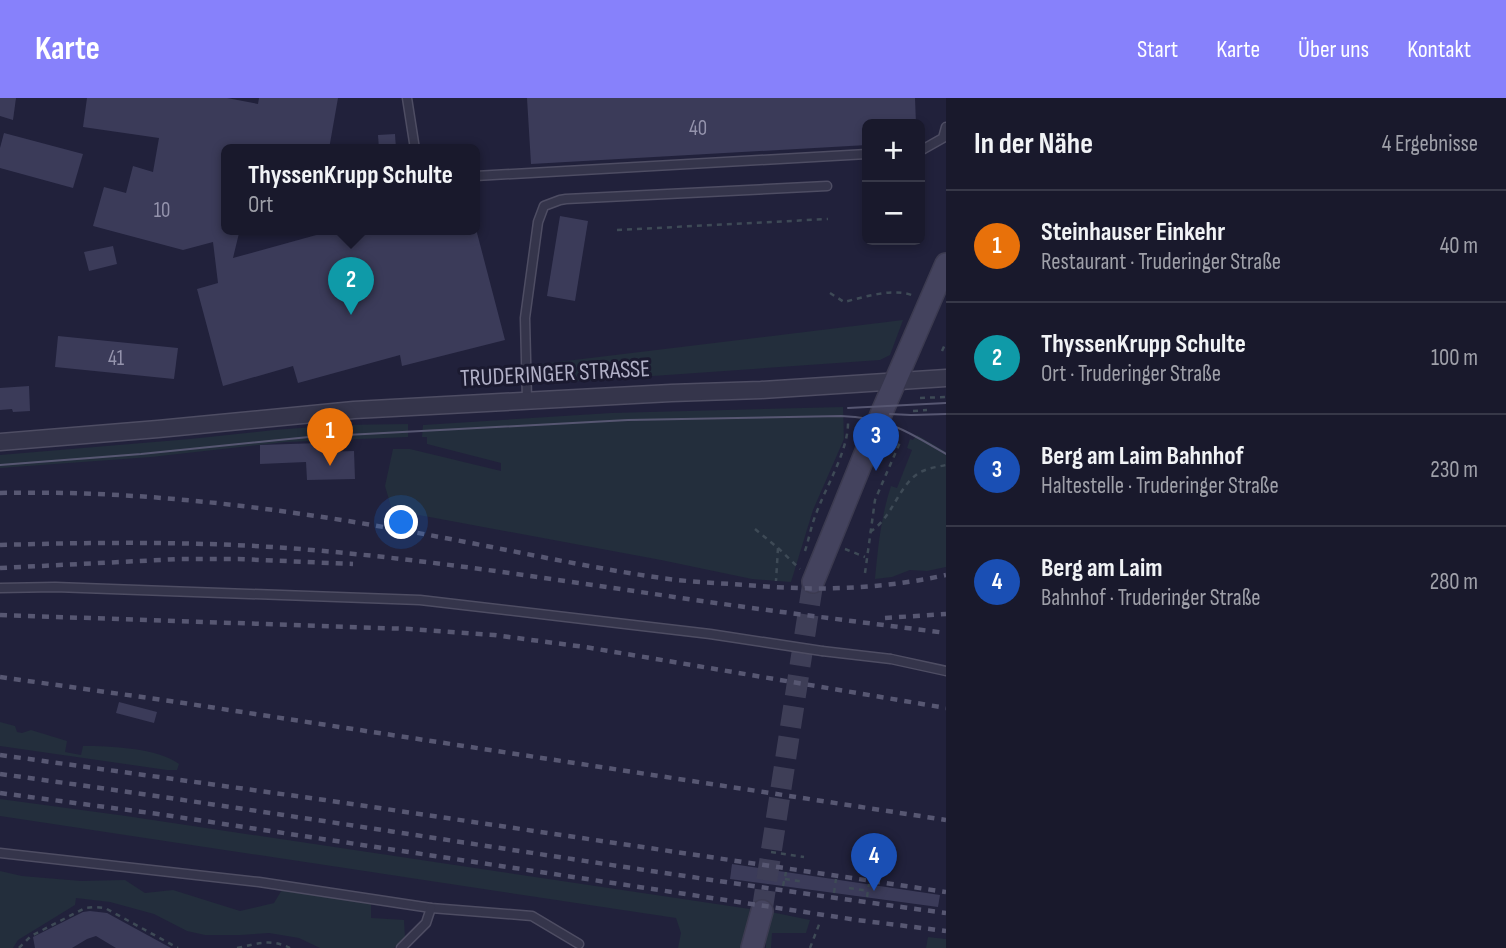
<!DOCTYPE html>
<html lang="de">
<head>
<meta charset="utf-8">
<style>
  body { margin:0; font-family:"Sofia Sans Condensed",sans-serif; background:#222234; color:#f1f3f6 }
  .controls { position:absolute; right:21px; top:21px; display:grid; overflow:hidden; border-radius:10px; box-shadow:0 4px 10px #0003 }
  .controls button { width:63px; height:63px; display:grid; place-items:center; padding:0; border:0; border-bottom:2px solid #373848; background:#19192c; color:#f1f3f6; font:35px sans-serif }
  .you { position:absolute; left:402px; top:425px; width:24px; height:24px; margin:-18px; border:5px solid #fff; border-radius:50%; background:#1a73e8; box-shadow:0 0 0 10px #1a73e833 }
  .badge { display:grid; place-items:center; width:46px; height:46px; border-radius:50%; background:#8781fb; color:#fff; font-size:23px; font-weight:700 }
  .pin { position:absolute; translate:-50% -58px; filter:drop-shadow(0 2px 4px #0008) }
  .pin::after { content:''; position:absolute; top:37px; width:24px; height:21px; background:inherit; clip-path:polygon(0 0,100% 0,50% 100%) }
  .popup { position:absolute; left:221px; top:46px; width:259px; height:91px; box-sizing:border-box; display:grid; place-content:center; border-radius:10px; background:#19192c; filter:drop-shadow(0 2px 5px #0005); font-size:23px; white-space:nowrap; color:#9fa0a9 }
  .popup b { font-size:26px; color:#f1f3f6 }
  .popup::after { content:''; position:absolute; left:50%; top:100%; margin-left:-14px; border:14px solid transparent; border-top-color:#19192c }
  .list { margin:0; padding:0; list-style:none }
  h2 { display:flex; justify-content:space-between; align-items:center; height:91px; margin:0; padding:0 28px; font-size:30px }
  h2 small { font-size:23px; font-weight:400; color:#9fa0a9 }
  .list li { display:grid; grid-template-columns:46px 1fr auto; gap:21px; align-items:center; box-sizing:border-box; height:112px; padding:0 28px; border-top:2px solid #373848 }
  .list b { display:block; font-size:26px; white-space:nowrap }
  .list p { margin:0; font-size:23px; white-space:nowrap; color:#9fa0a9 }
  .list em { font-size:23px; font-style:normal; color:#9fa0a9 }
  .map { position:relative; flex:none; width:946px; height:850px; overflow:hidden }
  header { display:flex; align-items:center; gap:42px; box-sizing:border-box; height:98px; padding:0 35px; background:#8781fb; color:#fff }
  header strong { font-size:33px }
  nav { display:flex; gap:38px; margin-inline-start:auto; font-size:24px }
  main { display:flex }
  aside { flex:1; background:#19192c }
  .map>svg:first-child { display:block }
</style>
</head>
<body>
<header>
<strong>Karte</strong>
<nav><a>Start</a><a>Karte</a><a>Über uns</a><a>Kontakt</a></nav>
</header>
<main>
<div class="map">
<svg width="946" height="850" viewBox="0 0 946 850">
  <rect width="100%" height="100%" fill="#21213b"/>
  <g fill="#232e3c">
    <polygon points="903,222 890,257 880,262 567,284 557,279 533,279 533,267"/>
    <polygon points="843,309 844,341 813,412 791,484 752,481 661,462 392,412 385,388 393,351 410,351 501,373 501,365 427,346 427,339 422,339 423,327 611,315"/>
    <polygon points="408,326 408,339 286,344 151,359 0,370 0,357 190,341 274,332 341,327"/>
    <path d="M917,337l29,17v115l-19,4 -17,-1 -18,7 -17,2c3,-32 6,-63 16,-93l6,2 15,-38 -5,-2 3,-9 3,1z"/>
    <path d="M0,624l15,4 2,6 5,1 9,-3 36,11 -2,11 16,3 2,-9c26,0 76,2 96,18l-2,6h-10l-167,-24z"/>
    <polygon points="0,701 126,718 750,811 742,850 678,850 681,835 676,820 0,718"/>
    <polygon points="0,773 22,778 81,783 125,782 145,795 173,792 240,813 274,805 283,790 371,803 371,820 404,822 405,840 394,850 320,850 299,840 269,835 240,837 205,837 187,833 154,816 110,804 76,800 75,807 18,842 13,850 0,850"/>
    <polygon points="766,813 810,822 806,835 772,835 771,850 766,850"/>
    <polygon points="928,839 946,841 946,850 926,850"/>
  </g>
  <g fill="#3b3b59">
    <polygon points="0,0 16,0 13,22 0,18"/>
    <polygon points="87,0 227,0 258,6 259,0 338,0 329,51 227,51 227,131 240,131 233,160 338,131 476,131 505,242 402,268 400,257 298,285 293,268 223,288 197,191 218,185 213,144 183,152 93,128 104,89 126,95 133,68 153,74 159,40 83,29"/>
    <polygon points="527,0 915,0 916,26 867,26 867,47 531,66"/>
    <polygon points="4,35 83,56 73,90 0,70 0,50"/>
    <polygon points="395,36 396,51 379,51 378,37"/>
    <polygon points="560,118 588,123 575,203 547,198"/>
    <polygon points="113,148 117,166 89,173 84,154"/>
    <polygon points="58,238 178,250 174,281 55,269"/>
    <polygon points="29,288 30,313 13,314 12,311 0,312 0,290"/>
    <polygon points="320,345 320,354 354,353 355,381 307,382 306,364 260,366 260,347"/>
    <polygon points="119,604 157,614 154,625 116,615"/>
    <polygon points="732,766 940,797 938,809 730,781"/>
    <polygon points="90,813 107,815 171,850 116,850 96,838 87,841 72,850 35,850 33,839 83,814"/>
  </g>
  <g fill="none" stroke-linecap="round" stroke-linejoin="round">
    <polyline stroke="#3e3e57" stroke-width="21" stroke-dasharray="21 10" stroke-linecap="butt" points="762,813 813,484"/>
    <g stroke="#4e4d63" stroke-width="11">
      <g id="lane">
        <polyline points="407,0 415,51"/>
        <polyline points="920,53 943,40 946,29"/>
        <polyline points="475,78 867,56"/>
        <polyline points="527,302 525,220 538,124 544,108 560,102 566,101 827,88"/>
        <polyline points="0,490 55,489 420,502 710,536 822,553"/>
        <polyline points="891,561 946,573"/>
        <polyline points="0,755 259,784 431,810 532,818 579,846"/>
        <polyline points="401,850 426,825 431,810"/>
      </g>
    </g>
    <g stroke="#4e4d63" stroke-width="19">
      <polyline id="street" points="0,344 158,331 354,312 671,295 761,292 946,280"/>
    </g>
    <g stroke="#3c3b51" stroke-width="24">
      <g id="secondary">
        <polyline points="813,484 882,314 946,166"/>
        <polyline points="752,850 762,813"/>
      </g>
    </g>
    <g stroke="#3e4a56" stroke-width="2.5" stroke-dasharray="5 5" stroke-linecap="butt">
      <polyline points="617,132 828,121"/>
      <path d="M830,195l14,9c20,-5 51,-15 70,-6"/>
      <polyline points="942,253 946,244"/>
      <polyline points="920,300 946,299"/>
      <polyline points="913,313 927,312"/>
      <polyline points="755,431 778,450 776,483"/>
      <path d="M870,434c23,-15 28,-46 49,-59 8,-5 18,-6 27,-8"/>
      <polyline points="778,450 800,471"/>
      <polyline points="845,451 865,459"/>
      <path d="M805,453c4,-12 6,-25 11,-37 10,-28 33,-64 32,-93"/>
      <polyline points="865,475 875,402 901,342"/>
      <polyline points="771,754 804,759"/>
      <polyline points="785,781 804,784"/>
      <polyline points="783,788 786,774"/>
      <polyline points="849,790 868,793"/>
      <polyline points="834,795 836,781"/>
      <polyline points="867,799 869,786"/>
      <polyline points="19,850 31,838 85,810 95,809 105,810 178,850"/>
      <path d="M237,850c20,-4 33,-10 53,0"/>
      <polyline points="810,850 820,824"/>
    </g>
    <use href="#lane" stroke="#35354b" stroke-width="8"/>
    <use href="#street" stroke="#35354b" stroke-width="16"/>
    <use href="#secondary" stroke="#44435e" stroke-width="21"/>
    <g stroke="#575772" stroke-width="2">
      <polyline points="848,310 946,305"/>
      <polyline points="890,316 911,317 946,316"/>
      <path d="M0,367l141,-11 168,-17 319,-17 213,-4c45,1 68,16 105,38"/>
    </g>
    <g stroke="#575772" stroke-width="4.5" stroke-dasharray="7 7" stroke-linecap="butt">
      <path d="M0,395c133,-3 265,13 395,36 89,15 177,36 266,49 28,4 57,5 85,7 69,6 132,5 200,-10"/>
      <path d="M0,447c104,-3 208,-4 312,5 119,10 238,29 356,46 93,14 185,25 278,37"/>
      <polyline points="0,470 180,461 238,461 353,466"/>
      <polyline points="0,517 410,531 494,537 585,549 946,610"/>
      <polyline points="885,520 946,516"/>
      <polyline points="0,579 177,604 946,722"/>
      <polyline points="0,657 325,702 946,794"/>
      <path d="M0,676c316,43 630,97 946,139"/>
      <polyline points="0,695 158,716 857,822 946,833"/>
    </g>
    <g stroke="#4e4d63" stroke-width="11" stroke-linecap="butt">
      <polyline id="lane-bridge" points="822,553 891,561"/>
    </g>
    <use href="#lane-bridge" stroke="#35354b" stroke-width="8"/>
  </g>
  <g text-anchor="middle" stroke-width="6" stroke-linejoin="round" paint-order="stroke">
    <g font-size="21" fill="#9493ac">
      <text x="698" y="37">40</text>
      <text x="162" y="119">10</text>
      <text x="116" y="267">41</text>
    </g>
    <g font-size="24" fill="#b1b0c7" stroke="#1b1a30">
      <text transform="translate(555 275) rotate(-3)" y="8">TRUDERINGER STRASSE</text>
    </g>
  </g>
</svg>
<div class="controls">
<button>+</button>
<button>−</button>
</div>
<div class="you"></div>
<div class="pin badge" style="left:330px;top:368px;background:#e8710a">1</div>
<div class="pin badge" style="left:351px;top:217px;background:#0f9aa8">2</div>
<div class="popup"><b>ThyssenKrupp Schulte</b>Ort</div>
<div class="pin badge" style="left:876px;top:373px;background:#1a4fb4">3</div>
<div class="pin badge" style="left:874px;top:793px;background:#1a4fb4">4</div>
</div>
<aside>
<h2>In der Nähe<small>4 Ergebnisse</small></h2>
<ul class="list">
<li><span class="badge" style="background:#e8710a">1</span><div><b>Steinhauser Einkehr</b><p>Restaurant · Truderinger Straße</p></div><em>40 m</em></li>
<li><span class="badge" style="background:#0f9aa8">2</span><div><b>ThyssenKrupp Schulte</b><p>Ort · Truderinger Straße</p></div><em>100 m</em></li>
<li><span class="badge" style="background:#1a4fb4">3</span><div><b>Berg am Laim Bahnhof</b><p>Haltestelle · Truderinger Straße</p></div><em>230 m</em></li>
<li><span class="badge" style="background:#1a4fb4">4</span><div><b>Berg am Laim</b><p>Bahnhof · Truderinger Straße</p></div><em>280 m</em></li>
</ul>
</aside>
</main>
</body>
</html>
